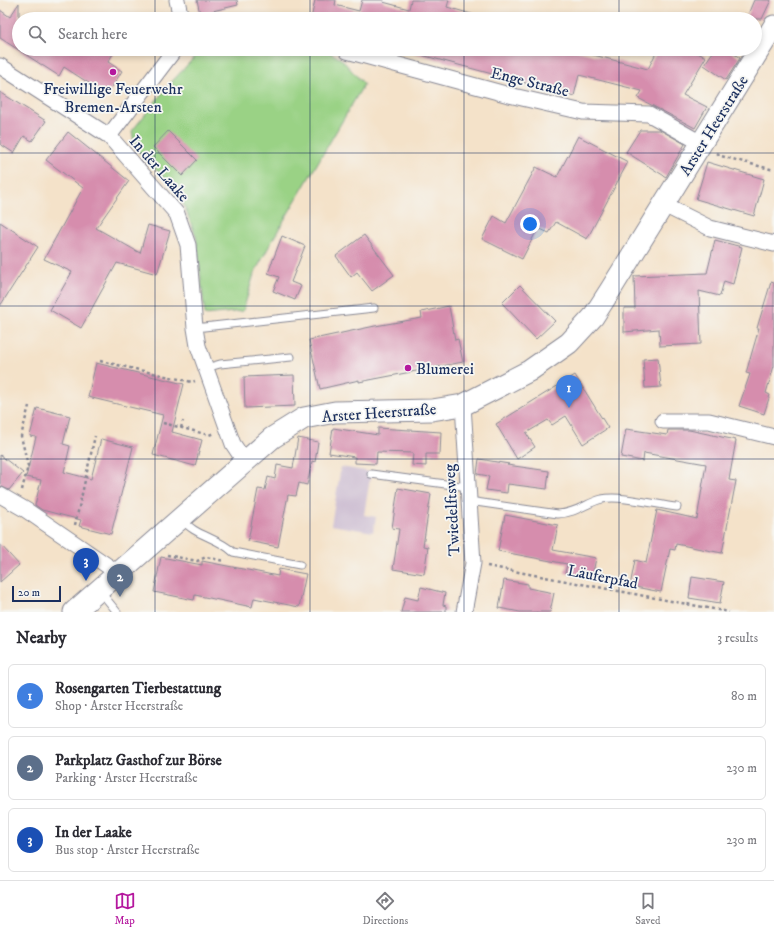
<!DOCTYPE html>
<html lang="en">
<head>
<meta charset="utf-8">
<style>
  body { margin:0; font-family:"IM FELL DW Pica",serif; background:#f7f7f7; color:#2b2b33 }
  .scale { position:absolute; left:12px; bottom:10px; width:49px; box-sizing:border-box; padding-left:4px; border:2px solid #1b2f5e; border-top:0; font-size:11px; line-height:14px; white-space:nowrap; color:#1b2f5e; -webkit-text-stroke:3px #f6f6f2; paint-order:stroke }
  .you { position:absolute; left:530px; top:224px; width:14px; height:14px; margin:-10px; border:3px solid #fff; border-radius:50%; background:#1a73e8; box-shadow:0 0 0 6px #1a73e833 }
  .badge { display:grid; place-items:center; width:26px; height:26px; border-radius:50%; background:#b5179e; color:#fff; font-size:13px; font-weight:700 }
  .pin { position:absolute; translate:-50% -33px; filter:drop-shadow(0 1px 2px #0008) }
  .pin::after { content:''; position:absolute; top:21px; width:14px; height:12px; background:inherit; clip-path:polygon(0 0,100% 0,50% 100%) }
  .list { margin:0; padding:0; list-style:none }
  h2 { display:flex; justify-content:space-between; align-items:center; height:52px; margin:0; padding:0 16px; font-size:17px }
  h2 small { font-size:13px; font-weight:400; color:#7c7c81 }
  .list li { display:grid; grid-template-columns:26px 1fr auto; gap:12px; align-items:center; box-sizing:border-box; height:64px; margin:0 8px 8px; padding:0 8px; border:1px solid #e1e1e2; border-radius:6px }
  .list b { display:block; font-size:15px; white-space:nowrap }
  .list p { margin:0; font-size:13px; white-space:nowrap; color:#7c7c81 }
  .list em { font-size:13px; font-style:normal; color:#7c7c81 }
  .icon { flex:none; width:22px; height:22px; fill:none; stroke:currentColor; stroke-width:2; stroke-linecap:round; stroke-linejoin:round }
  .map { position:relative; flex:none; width:774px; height:612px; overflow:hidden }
  .search { position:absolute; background:#fff; box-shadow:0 2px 6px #0003; left:12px; right:12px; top:12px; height:44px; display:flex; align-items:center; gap:10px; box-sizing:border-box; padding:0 14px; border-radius:22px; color:#7c7c81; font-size:15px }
  .sheet { height:268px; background:#fff }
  nav { display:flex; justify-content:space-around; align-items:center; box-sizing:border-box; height:56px; border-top:1px solid #e1e1e2; background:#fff; font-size:11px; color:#7c7c81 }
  nav a { display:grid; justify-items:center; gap:2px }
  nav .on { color:#b5179e }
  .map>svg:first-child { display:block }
</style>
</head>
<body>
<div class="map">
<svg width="774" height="612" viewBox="0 0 774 612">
  <rect width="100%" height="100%" fill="#f6f6f2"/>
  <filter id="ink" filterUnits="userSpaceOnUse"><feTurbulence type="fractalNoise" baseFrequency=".025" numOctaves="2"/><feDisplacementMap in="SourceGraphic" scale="8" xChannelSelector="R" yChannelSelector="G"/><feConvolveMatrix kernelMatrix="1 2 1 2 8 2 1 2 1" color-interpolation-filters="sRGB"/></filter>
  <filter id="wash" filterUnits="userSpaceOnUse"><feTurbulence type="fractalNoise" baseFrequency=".012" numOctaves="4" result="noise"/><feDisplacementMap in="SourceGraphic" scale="16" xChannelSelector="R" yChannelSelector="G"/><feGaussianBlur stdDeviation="0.9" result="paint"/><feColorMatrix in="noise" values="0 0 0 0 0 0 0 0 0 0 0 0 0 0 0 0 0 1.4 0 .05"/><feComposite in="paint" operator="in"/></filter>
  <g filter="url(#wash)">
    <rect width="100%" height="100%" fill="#f4e2c9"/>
    <polygon fill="#cdbed2" points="341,467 371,472 364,515 376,517 373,532 331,525"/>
    <polygon fill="#9ad285" stroke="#5a8072" points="202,49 324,49 341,59 364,84 273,239 254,274 243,311 205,315 196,236 179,193 135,148 132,131 167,87"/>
    <g id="blocks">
      <g fill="#d68dad">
        <polygon points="197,0 237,0 238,5 200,14"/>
        <polygon points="315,0 336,0 335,5 359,11 362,0 384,0 383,2 409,9 411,0 449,0 447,7 475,15 474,19 311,19"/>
        <polygon points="754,0 771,0 762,19 746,19"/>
        <polygon points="19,3 19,49 116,49 108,62 122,71 107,95 64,67 59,76 0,38 0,10 10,17"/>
        <polygon points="415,49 578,49 578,51 648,69 658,49 689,49 706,57 683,95 707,107 695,128 638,98 642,91 579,75 574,96 414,53"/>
        <polygon points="715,49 727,49 740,58 726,80 704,65"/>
        <polygon points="0,92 46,121 32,141 24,136 14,153 0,144"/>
        <polygon points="640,130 660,130 685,144 666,177 626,152"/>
        <polygon points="168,131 197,160 182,176 153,147"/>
        <polygon points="68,132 129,181 96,228 140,253 148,225 170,231 157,274 117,263 81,328 50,310 72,272 44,259 83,188 46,160"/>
        <polygon points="578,136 628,162 587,239 556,222 549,233 538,228 522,259 482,239 494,216 506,223 536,167 557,177"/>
        <polygon points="707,162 764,179 754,216 696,199"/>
        <polygon points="0,222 38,247 0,306"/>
        <polygon points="364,235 394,275 372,291 357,272 351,277 336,256"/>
        <polygon points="282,236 305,246 291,282 301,286 295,300 273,291 279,277 268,273"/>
        <polygon points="715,240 742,247 733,284 724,281 720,296 699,291 701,344 660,346 659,329 624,332 624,308 635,308 634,276 707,273"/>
        <polygon points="771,282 774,283 774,366 766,393 770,395 764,414 739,406 750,374 746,373 759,328 757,328"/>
        <polygon points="520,285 555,321 536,339 502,303"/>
        <polygon points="449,306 455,340 458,339 463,362 359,382 359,380 320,389 309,340 375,326 422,318 421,312"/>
        <polygon points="658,358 661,387 645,388 643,359"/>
        <polygon points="96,363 184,384 172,432 202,440 195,466 153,455 163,415 88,397"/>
        <polygon points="294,375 295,406 245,408 244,377"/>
        <polygon points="575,375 608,428 583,444 566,416 552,425 548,420 526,433 535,447 517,459 496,424"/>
        <polygon points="37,408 70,416 63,444 70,446 64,472 91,479 101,439 133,447 111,534 79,526 81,520 42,510 35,505 41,480 26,477 36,437 30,436"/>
        <polygon points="333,428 378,435 378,428 441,432 440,454 426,454 426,466 412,465 413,453 377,452 376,464 355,463 355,457 329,453"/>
        <polygon points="626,429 667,435 668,430 689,430 736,440 729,480 736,481 722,553 676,544 675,550 670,549 661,592 630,586 635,560 646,563 657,510 697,519 706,464 644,453 643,461 621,457"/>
        <polygon points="298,438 318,442 315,462 312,461 307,485 299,483 296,496 288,495 278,547 248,541 258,489 265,490 268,477 275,479 277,465 293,468"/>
        <polygon points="0,455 23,473 9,490 0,486"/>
        <polygon points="479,459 509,464 507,465 549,471 547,489 508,484 507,493 486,490 489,476 477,474"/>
        <polygon points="398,488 431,494 423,546 428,547 424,574 393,569 399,529 392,528"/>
        <polygon points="505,515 558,525 553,550 596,558 592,578 565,573 567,564 498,551"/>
        <polygon points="0,544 19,565 0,582"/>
        <polygon points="161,557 202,565 202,561 278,576 279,569 306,574 299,607 254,598 252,607 195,595 194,600 154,592"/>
        <polygon points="692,577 724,582 720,603 689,598"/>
        <polygon points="504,580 528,584 528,588 554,593 550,612 520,612 499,608"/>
        <polygon points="421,587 445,593 443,605 446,606 446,612 401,612 405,597 418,600"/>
      </g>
    </g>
  </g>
  <g filter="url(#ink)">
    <use href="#blocks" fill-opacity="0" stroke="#888894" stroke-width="1"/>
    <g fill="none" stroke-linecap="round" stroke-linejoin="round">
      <g stroke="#888894" stroke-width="9">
        <g id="lane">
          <polyline points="195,328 374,308"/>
          <polyline points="206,368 220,364 291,357"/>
          <polyline points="371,474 468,487"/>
          <path d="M469,501l89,13c19,-1 28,-11 44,-15 19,-4 55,6 75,8"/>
          <path d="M182,519c12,17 36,18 51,33l67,13"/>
          <polyline points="100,591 117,612"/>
        </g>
      </g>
      <g stroke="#888894" stroke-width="17">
        <g id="street">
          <polyline points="177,0 181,19"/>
          <polyline points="347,51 509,95 583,112 649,114 701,143"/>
          <polyline points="0,66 109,136 177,214 188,245 195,328 198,346 233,444 245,462"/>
          <polyline points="109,136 175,49"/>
          <polyline points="664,205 710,228 774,244"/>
          <polyline points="463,405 473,563 464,612"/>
          <polyline points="663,421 709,421 774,437"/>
          <polyline points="0,495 26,510 118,573"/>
        </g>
      </g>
      <g stroke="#888894" stroke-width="23">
        <polyline id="secondary" points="74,612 272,438 304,418 335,412 432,410 463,405 529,371 569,343 593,317 611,289 774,26"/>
      </g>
      <g stroke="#888894" stroke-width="2.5" stroke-dasharray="3 3" stroke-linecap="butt">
        <polyline points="717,153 721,156 774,170"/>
        <polyline points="100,361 192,382 195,381"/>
        <polyline points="163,423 209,435 214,433"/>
        <polyline points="181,428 183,421"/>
        <polyline points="22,490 28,466 21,436 29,406"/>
        <polyline points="75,525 95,436"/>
        <polyline points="167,555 197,561 206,557 224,561"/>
        <polyline points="487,566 729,612"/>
      </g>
      <use href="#lane" stroke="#fff" stroke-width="7"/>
      <use href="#street" stroke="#fff" stroke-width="15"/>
      <use href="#secondary" stroke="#fff" stroke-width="21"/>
    </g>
  </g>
  <path fill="none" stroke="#1b2f5e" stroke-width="1" stroke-opacity="0.55" d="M155,0v19M310,0v19M464,0v19M619,0v19M155,49v563M310,49v563M464,49v563M619,49v563M0,153h774M0,306h774M0,459h774"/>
  <g fill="#b5179e" stroke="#f6f6f2" stroke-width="1.5">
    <circle cx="113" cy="72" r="4"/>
    <circle cx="408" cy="368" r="4"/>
  </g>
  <g text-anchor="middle" stroke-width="3.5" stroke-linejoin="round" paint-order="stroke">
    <g font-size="16" fill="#1b2f5e" stroke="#f6f6f2">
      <text transform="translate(530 81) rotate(14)" y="6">Enge Straße</text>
      <text transform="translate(713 125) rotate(-58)" y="6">Arster Heerstraße</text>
      <text transform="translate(160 168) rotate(49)" y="6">In der Laake</text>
      <text transform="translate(379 412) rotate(-4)" y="6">Arster Heerstraße</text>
      <text transform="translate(451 510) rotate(-93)" y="6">Twiedelftsweg</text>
      <text transform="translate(603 576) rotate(11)" y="6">Läuferpfad</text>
    </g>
    <g font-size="16" fill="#1b2f5e" stroke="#f6f6f2">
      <text x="113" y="94">Freiwillige Feuerwehr<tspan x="113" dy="18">Bremen-Arsten</tspan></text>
      <text x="416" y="374" text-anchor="start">Blumerei</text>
    </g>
  </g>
</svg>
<div class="scale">20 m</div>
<div class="you"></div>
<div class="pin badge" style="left:569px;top:408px;background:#3f7fe0">1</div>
<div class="pin badge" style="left:120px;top:597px;background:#5c6f8a">2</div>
<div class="pin badge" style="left:86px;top:581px;background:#1a4fb4">3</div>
<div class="search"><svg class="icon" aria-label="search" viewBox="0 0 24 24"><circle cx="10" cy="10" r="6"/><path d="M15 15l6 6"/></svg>Search here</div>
</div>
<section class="sheet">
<h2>Nearby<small>3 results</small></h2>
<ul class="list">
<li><span class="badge" style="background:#3f7fe0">1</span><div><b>Rosengarten Tierbestattung</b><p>Shop · Arster Heerstraße</p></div><em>80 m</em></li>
<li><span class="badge" style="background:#5c6f8a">2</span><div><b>Parkplatz Gasthof zur Börse</b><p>Parking · Arster Heerstraße</p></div><em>230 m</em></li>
<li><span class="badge" style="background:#1a4fb4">3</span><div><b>In der Laake</b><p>Bus stop · Arster Heerstraße</p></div><em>230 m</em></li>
</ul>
</section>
<nav>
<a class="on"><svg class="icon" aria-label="map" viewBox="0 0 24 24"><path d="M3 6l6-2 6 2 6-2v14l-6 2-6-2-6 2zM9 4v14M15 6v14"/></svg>Map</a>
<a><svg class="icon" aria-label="directions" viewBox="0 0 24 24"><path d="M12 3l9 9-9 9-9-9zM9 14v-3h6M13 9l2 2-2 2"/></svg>Directions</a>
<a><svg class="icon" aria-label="saved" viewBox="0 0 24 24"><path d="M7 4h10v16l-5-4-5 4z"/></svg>Saved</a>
</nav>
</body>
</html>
